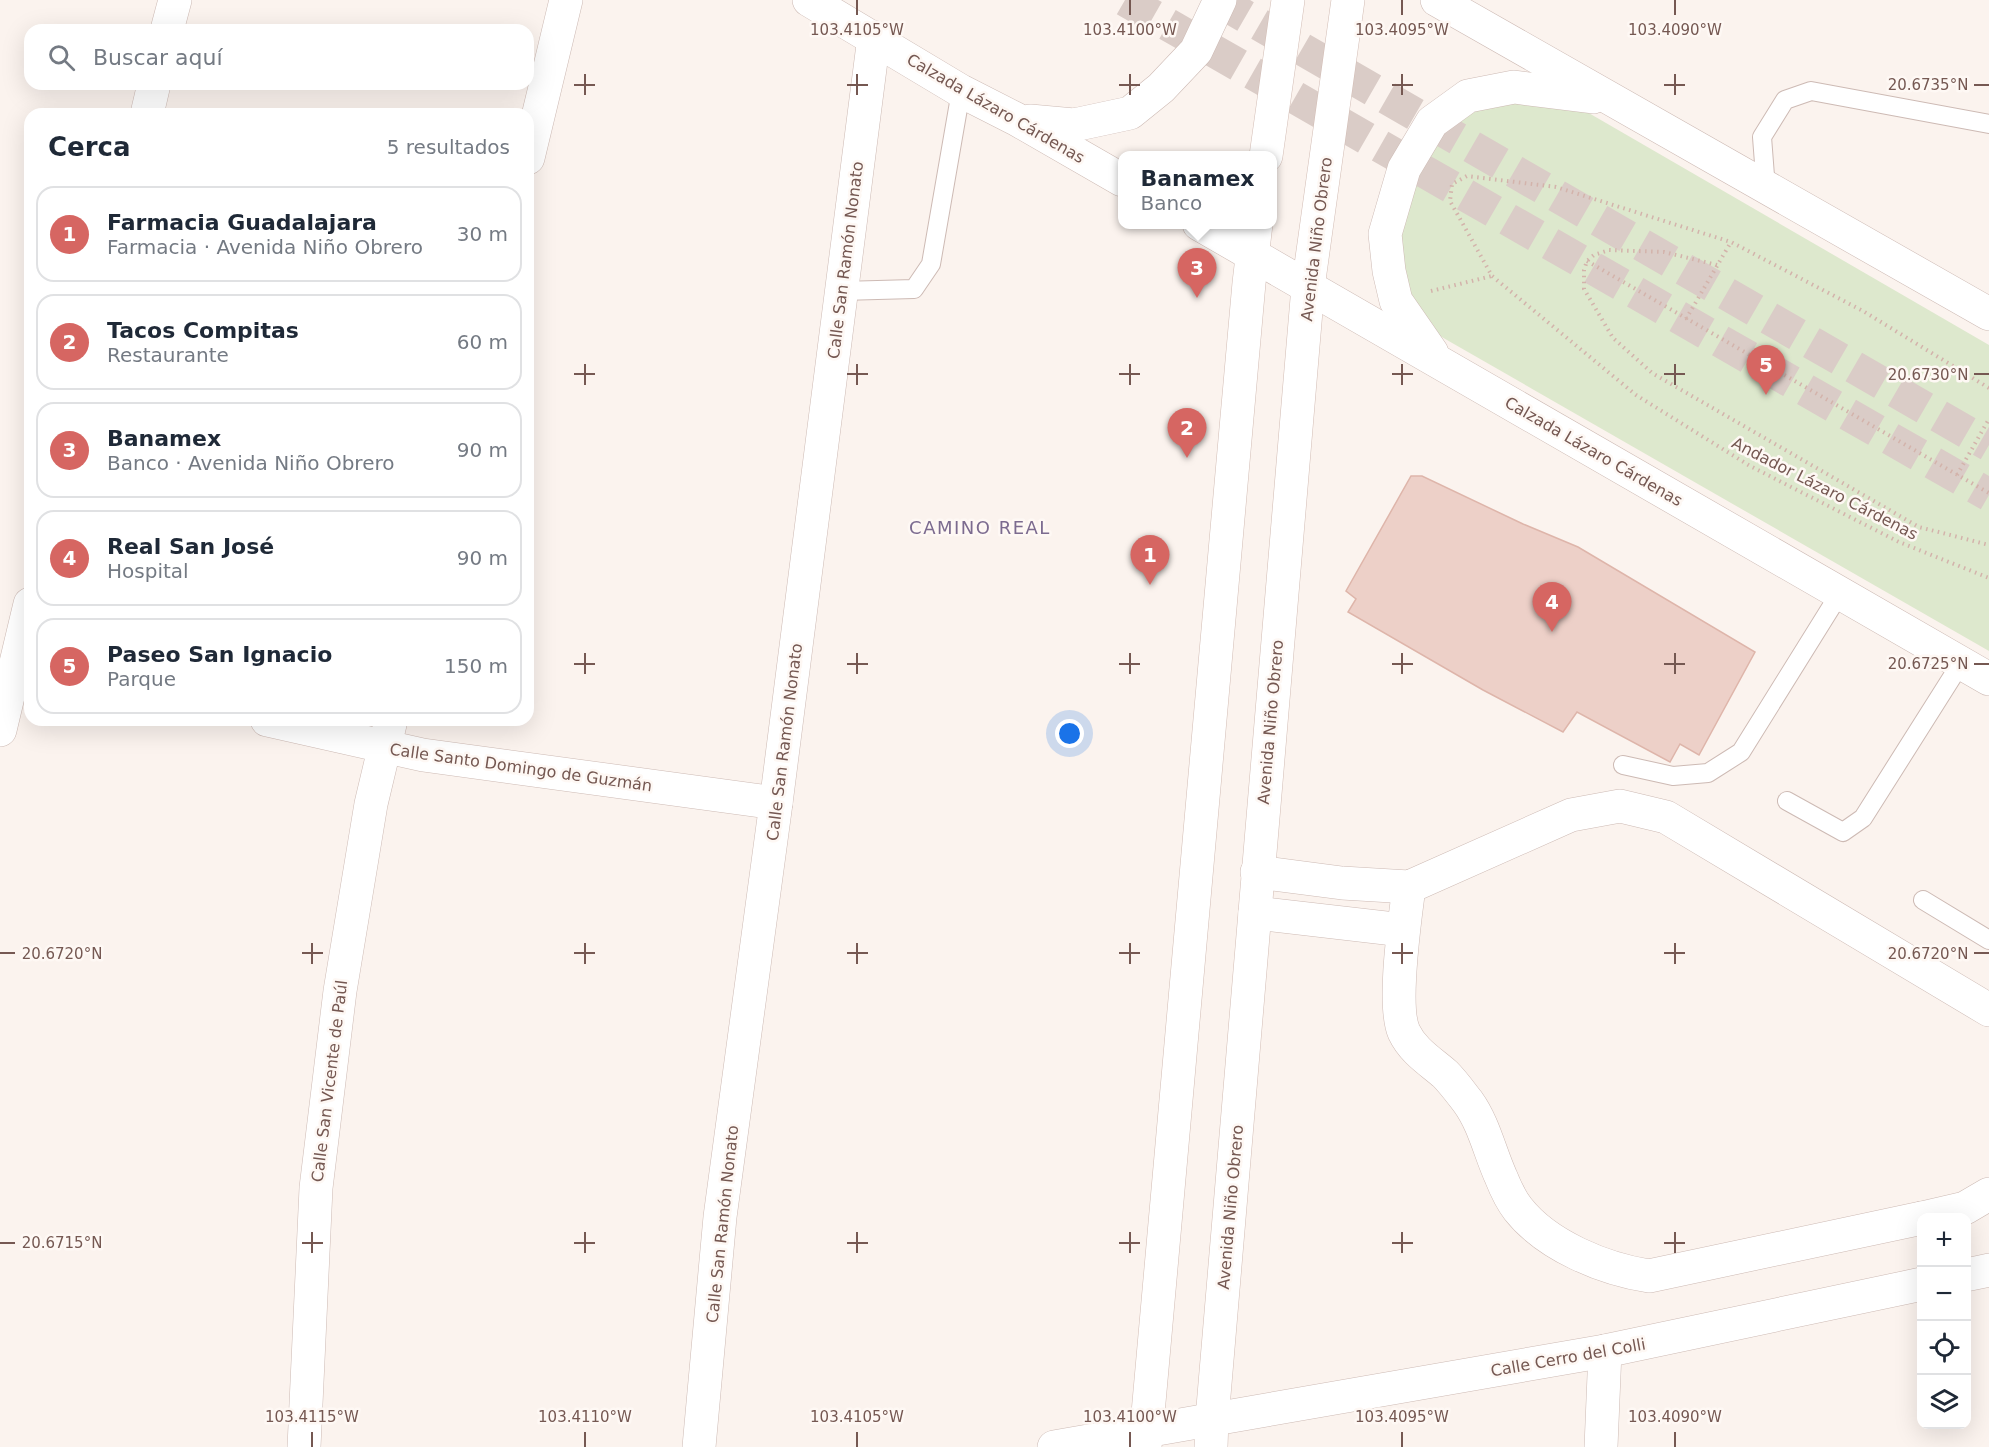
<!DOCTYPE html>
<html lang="es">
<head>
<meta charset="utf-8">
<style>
  body { margin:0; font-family:"DejaVu Sans",sans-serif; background:#f2f2f3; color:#1f2937 }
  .controls { position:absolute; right:18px; bottom:18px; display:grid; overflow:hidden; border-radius:12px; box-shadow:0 6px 24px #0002 }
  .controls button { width:54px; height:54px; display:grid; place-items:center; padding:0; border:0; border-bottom:2px solid #e0e1e3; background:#fff; color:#1f2937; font:30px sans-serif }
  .you { position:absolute; left:1070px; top:734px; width:21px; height:21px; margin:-15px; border:4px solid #fff; border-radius:50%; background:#1a73e8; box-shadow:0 0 0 9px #1a73e833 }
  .badge { display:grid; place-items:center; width:39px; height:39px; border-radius:50%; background:#d66662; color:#fff; font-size:20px; font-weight:700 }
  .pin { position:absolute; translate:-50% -50px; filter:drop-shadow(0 2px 3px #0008) }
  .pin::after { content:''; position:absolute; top:32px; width:21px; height:18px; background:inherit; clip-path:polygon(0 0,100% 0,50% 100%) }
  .popup { position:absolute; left:1118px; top:151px; width:159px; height:78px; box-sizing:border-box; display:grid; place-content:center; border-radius:12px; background:#fff; filter:drop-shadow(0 2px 4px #0005); font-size:20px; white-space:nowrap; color:#747a83 }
  .popup b { font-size:22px; color:#1f2937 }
  .popup::after { content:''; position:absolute; left:50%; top:100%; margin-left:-12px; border:12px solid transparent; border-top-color:#fff }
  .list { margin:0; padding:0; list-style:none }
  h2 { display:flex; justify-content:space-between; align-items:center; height:78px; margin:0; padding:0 24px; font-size:26px }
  h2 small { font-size:20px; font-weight:400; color:#747a83 }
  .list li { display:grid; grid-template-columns:39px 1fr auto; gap:18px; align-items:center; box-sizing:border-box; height:96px; margin:0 12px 12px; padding:0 12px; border:2px solid #e0e1e3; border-radius:18px }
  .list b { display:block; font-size:22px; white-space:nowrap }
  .list p { margin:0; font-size:20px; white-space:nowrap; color:#747a83 }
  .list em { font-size:20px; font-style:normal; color:#747a83 }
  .icon { flex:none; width:33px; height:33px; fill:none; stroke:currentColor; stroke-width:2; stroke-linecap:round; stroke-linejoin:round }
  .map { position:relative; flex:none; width:1989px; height:1447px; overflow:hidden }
  .search { position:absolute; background:#fff; box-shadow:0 6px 24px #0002; left:24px; top:24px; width:510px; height:66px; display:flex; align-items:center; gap:15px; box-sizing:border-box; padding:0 21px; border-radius:18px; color:#747a83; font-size:22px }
  .panel { position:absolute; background:#fff; box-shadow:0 6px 24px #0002; left:24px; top:108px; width:510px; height:618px; border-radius:18px }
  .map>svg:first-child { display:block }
</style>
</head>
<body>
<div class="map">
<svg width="1989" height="1447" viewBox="0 0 1989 1447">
  <rect width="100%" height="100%" fill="#fbf3ee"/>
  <polygon fill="#dde8cd" points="1520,98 1568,101 1989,345 1989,651 1433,332 1402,288 1394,231 1438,132 1477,106"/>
  <polygon fill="#edd0c8" stroke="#deb5aa" stroke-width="1.5" points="1411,476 1422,476 1523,524 1578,547 1755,652 1699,755 1680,744 1670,762 1577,712 1563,732 1483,690 1348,612 1356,599 1346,591"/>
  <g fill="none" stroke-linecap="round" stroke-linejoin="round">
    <g stroke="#daccc7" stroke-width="33" stroke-dasharray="33 16" stroke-linecap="butt">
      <polyline points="1125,0 1989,495"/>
      <polyline points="1217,0 1989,445"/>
    </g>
    <g stroke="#cdbab4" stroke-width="20">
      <g id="service">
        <polyline points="1766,189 1762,137 1785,100 1811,91 1989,124"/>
        <polyline points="841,291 914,289 931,264 961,91"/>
        <polyline points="1623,765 1673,776 1708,773 1741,752 1840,593"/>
        <polyline points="1787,801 1843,832 1863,818 1961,663"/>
        <polyline points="1923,900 1989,940"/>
      </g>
    </g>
    <g stroke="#cdbab4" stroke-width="34">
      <g id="minor">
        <polyline points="167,30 175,0"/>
        <polyline points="147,114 154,84"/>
        <polyline points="528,158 566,0"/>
        <polyline points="267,720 423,755 776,803"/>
        <polyline points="0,730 30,604"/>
        <polyline points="1257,872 1342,883 1409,887 1571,815 1620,806 1666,817 1989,1010"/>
        <path d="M1409,887c-4,32 -17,118 -5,145 9,19 26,29 41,42 8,8 16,19 23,28 16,22 22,51 33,75 4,10 10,23 17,32 29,37 86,60 131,67l273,-58"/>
        <polyline points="1255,913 1403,930"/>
        <polyline points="1922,1218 1965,1208 1989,1194"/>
        <polyline points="1966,1275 1989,1270"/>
        <polyline points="304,1447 316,1188 340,991 371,804 391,720"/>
        <polyline points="699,1447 720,1217 776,803 874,37"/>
        <polyline points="1054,1447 1605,1351 1922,1284"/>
        <polyline points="1601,1447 1605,1351"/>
      </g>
    </g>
    <g stroke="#cdbab4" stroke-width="34">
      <g id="tertiary">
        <polyline points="809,0 961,91 1016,119 1122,180"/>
        <polyline points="1437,0 1989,314"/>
        <polyline points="1030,121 1074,125 1130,113 1161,88 1196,51 1220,0"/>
        <polyline points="1199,224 1989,679"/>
        <polyline points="1432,353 1396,301 1389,271 1385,234 1404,169 1432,122 1468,96 1514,87 1593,97"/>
      </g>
    </g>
    <g stroke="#d2bcb4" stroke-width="34">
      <g id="secondary">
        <polyline points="1266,156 1288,0"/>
        <polyline points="1145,1447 1249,283 1256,224"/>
        <polyline points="1211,1447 1212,1419 1308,287 1348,0"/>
      </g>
    </g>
    <g stroke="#d3b3ab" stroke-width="4" stroke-dasharray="1.5 4.5" stroke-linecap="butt">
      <polyline points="1587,261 1989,493"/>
      <polyline points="1717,265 1664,252 1609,250 1594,255 1587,261 1584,270 1584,289 1613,338 1652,373 1919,527 1989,545"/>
      <polyline points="1431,291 1492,276"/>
      <polyline points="1686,319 1731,242"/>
      <polyline points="1989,388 1863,311 1731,242 1556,187 1467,176 1452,184 1450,201 1492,276 1636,395 1750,466 1899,542 1989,578"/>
      <polyline points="1957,475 1989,419"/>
    </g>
    <use href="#service" stroke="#fff" stroke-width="18"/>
    <use href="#minor" stroke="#fff" stroke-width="33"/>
    <use href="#tertiary" stroke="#fff" stroke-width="33"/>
    <use href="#secondary" stroke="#fff" stroke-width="33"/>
  </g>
  <path fill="none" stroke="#755852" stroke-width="2" d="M857,0v15M1130,0v15M1402,0v15M1675,0v15M585,74v21M857,74v21M1130,74v21M1402,74v21M1675,74v21M574,85h21M847,85h21M1119,85h21M1392,85h21M1664,85h21M1974,85h15M585,364v21M857,364v21M1130,364v21M1402,364v21M1675,364v21M574,374h21M847,374h21M1119,374h21M1392,374h21M1664,374h21M1974,374h15M585,653v21M857,653v21M1130,653v21M1402,653v21M1675,653v21M574,664h21M847,664h21M1119,664h21M1392,664h21M1664,664h21M1974,664h15M312,943v21M585,943v21M857,943v21M1130,943v21M1402,943v21M1675,943v21M0,953h15M302,953h21M574,953h21M847,953h21M1119,953h21M1392,953h21M1664,953h21M1974,953h15M312,1232v21M585,1232v21M857,1232v21M1130,1232v21M1402,1232v21M1675,1232v21M0,1243h15M302,1243h21M574,1243h21M847,1243h21M1119,1243h21M1392,1243h21M1664,1243h21M312,1432v15M585,1432v15M857,1432v15M1130,1432v15M1402,1432v15M1675,1432v15"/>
  <g text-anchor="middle" stroke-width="5" stroke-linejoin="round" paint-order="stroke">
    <g font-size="16" fill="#755852" stroke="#fef8f4">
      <text transform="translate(996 108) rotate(30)" y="6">Calzada Lázaro Cárdenas</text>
      <text transform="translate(1316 239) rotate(-83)" y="6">Avenida Niño Obrero</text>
      <text transform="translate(845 260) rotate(-83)" y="6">Calle San Ramón Nonato</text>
      <text transform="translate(1594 451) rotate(30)" y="6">Calzada Lázaro Cárdenas</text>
      <text transform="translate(1825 488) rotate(27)" y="6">Andador Lázaro Cárdenas</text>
      <text transform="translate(1270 722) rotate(-85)" y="6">Avenida Niño Obrero</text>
      <text transform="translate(784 742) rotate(-83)" y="6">Calle San Ramón Nonato</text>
      <text transform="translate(521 767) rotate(8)" y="6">Calle Santo Domingo de Guzmán</text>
      <text transform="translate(329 1081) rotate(-83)" y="6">Calle San Vicente de Paúl</text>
      <text transform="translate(1230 1207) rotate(-85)" y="6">Avenida Niño Obrero</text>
      <text transform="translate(722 1224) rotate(-84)" y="6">Calle San Ramón Nonato</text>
      <text transform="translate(1568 1357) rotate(-10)" y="6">Calle Cerro del Colli</text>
    </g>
    <g font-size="18" letter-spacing="1.5" fill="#7c6b8f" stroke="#fef8f4">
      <text x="980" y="534">CAMINO REAL</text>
    </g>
  </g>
  <g font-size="15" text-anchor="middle" fill="#755852" stroke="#fef8f4" stroke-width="5" stroke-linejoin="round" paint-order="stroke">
    <text x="857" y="35">103.4105°W</text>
    <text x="1130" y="35">103.4100°W</text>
    <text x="1402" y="35">103.4095°W</text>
    <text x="1675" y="35">103.4090°W</text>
    <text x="1928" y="90">20.6735°N</text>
    <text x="1928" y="380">20.6730°N</text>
    <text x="1928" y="669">20.6725°N</text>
    <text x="62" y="959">20.6720°N</text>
    <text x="1928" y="959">20.6720°N</text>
    <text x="62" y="1248">20.6715°N</text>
    <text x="312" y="1422">103.4115°W</text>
    <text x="585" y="1422">103.4110°W</text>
    <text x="857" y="1422">103.4105°W</text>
    <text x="1130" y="1422">103.4100°W</text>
    <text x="1402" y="1422">103.4095°W</text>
    <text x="1675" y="1422">103.4090°W</text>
  </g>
</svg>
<div class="controls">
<button>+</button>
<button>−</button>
<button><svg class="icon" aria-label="locate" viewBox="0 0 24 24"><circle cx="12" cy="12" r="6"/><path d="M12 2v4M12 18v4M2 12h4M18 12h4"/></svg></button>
<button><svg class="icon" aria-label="layers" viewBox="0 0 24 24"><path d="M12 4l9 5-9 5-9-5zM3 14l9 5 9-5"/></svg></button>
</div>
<div class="you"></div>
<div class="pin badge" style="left:1150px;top:585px">1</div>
<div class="pin badge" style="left:1187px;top:458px">2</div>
<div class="pin badge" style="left:1197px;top:298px">3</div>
<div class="popup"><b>Banamex</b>Banco</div>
<div class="pin badge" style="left:1552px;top:632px">4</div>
<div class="pin badge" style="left:1766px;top:395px">5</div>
<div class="search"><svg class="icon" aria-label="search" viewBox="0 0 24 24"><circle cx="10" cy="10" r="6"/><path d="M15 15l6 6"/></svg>Buscar aquí</div>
<section class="panel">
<h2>Cerca<small>5 resultados</small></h2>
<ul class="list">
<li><span class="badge">1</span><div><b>Farmacia Guadalajara</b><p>Farmacia · Avenida Niño Obrero</p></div><em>30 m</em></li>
<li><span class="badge">2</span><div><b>Tacos Compitas</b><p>Restaurante</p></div><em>60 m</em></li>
<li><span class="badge">3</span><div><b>Banamex</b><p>Banco · Avenida Niño Obrero</p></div><em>90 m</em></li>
<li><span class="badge">4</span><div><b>Real San José</b><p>Hospital</p></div><em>90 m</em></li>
<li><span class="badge">5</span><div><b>Paseo San Ignacio</b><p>Parque</p></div><em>150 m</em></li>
</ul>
</section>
</div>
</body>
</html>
